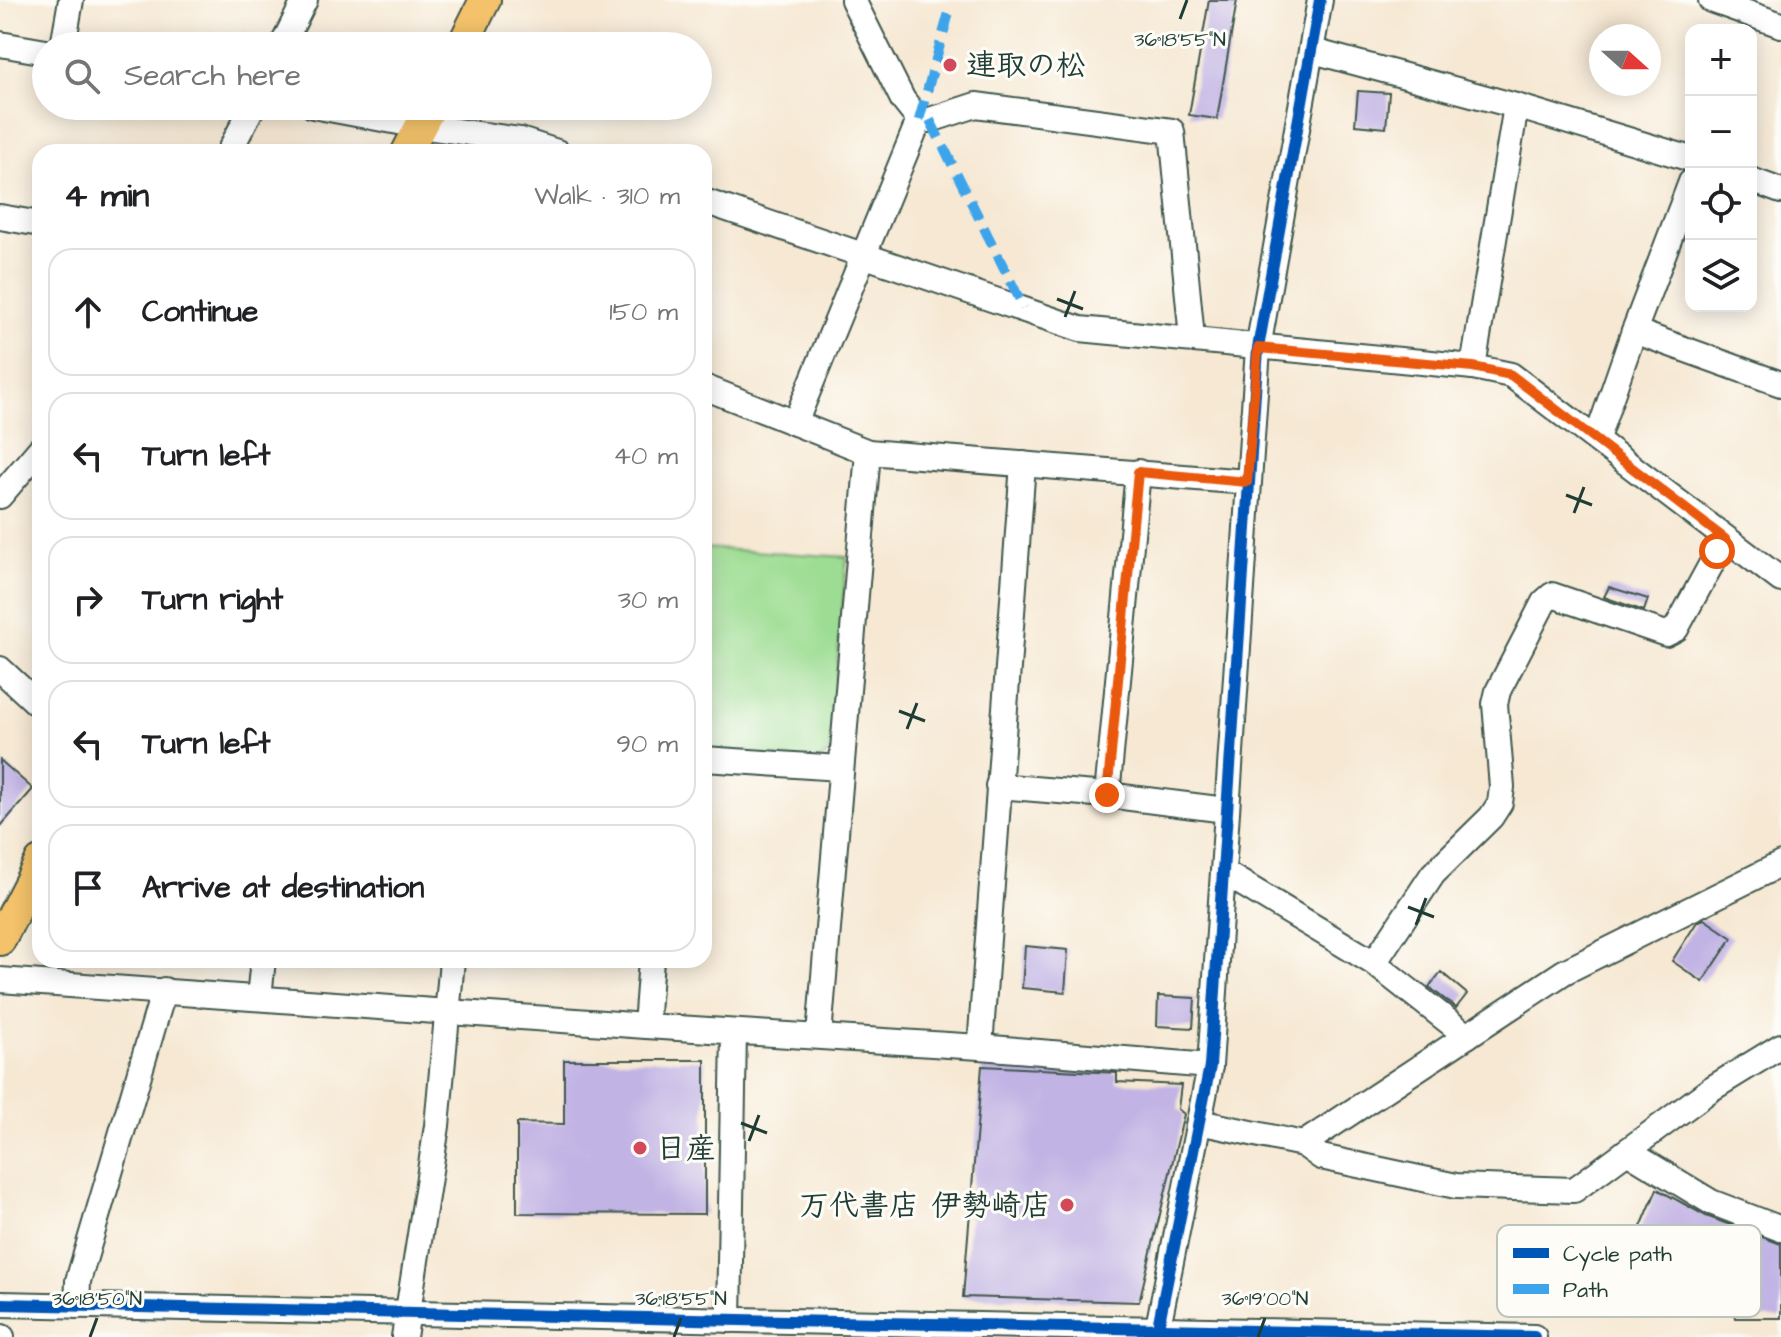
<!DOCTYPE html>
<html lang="en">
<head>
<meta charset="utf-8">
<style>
  body { margin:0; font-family:"Architects Daughter","Klee One",sans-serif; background:#f2f2f2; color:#202124 }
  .controls { position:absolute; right:24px; top:24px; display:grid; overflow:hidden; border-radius:16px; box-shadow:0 4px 20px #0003 }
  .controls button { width:72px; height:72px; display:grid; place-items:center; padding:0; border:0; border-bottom:2px solid #e0e0e0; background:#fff; color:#202124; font:40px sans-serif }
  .compass { position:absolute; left:1589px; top:24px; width:72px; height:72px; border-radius:50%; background:#fff; box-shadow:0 4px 20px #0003; rotate:111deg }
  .stop { position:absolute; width:24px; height:24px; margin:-18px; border:6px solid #ea580c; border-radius:50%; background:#fff }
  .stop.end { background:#ea580c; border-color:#fff; box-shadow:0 2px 8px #0008 }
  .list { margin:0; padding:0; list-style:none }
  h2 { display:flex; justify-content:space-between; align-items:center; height:104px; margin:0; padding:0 32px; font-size:34px }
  h2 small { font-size:26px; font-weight:400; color:#757577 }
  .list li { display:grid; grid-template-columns:52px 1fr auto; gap:24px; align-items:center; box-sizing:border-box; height:128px; margin:0 16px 16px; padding:0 16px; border:2px solid #e0e0e0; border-radius:24px }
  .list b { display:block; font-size:30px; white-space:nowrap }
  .list em { font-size:26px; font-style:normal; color:#757577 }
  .icon { flex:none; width:44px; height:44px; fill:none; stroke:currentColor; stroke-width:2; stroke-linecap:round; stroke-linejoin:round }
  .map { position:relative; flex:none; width:1781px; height:1337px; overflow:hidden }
  .search { position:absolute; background:#fff; box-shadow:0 4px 20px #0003; left:32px; top:32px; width:680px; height:88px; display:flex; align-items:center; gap:20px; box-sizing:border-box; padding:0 28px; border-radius:44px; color:#757577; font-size:30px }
  .panel { position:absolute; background:#fff; box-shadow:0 4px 20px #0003; left:32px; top:144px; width:680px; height:824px; border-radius:24px }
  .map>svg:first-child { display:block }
</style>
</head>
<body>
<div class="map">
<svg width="1781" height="1337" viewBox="0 0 1781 1337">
  <rect width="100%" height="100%" fill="#fdfcf7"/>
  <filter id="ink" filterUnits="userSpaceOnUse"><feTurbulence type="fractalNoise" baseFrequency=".0125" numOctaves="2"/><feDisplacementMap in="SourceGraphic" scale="16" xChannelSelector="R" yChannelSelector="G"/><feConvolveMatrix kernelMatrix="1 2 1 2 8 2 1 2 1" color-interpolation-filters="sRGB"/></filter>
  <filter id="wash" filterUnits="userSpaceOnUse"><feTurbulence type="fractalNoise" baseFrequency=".006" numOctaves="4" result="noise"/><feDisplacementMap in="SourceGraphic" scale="32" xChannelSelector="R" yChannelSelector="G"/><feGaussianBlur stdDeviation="1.8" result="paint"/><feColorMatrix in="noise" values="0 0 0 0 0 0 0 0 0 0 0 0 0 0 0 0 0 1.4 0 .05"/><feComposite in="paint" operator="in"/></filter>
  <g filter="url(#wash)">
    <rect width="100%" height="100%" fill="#f6e8d3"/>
    <polygon fill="#9ddd93" stroke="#5e8d64" stroke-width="2" points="704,548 847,557 829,753 820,760 704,753"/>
    <g id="blocks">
      <g fill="#c1b3e4">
        <polygon points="1209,0 1237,0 1217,119 1189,115"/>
        <polygon points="1358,91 1389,93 1386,128 1355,125"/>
        <polygon points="1609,587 1648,599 1644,611 1604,597"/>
        <polygon points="0,760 33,789 0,827"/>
        <polygon points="1704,919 1732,938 1703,982 1672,961 1697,922"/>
        <polygon points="1025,946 1068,950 1065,992 1022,988"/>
        <polygon points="1441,972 1467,994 1456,1008 1429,987"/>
        <polygon points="1158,996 1195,998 1193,1028 1157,1026"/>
        <polygon points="564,1060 705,1060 705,1214 517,1213 517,1123 564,1124"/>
        <polygon points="982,1066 1117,1073 1117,1082 1181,1085 1178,1109 1184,1114 1139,1302 963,1297"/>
        <polygon points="1657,1189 1706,1216 1781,1244 1781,1318 1736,1318 1720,1277 1635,1241"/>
      </g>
    </g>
  </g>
  <g filter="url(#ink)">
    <use href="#blocks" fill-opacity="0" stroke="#3f574c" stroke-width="2"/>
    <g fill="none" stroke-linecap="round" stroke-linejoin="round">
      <g stroke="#3f574c" stroke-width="28">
        <g id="minor">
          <polyline points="853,0 903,100 919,120 930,120 976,105 1172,131 1192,338"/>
          <polyline points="1711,0 1781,25"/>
          <polyline points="0,44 46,52"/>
          <polyline points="63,46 71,0"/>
          <polyline points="282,46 305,0"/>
          <polyline points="1313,51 1516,106 1691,159"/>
          <polyline points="313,106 420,126 520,140 519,152"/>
          <polyline points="520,140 557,152"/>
          <polyline points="229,152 253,106"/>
          <polyline points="1751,180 1781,191"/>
          <polyline points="704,201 1080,329 1473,367 1511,375 1781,580"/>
          <polyline points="0,217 40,224"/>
          <polyline points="1634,331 1781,384"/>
          <polyline points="1473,367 1516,106"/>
          <polyline points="704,387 868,452 1247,482"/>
          <polyline points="795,423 919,120"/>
          <polyline points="1597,438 1634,331 1691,182"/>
          <polyline points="0,496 40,449"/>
          <polyline points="0,669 40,706"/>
          <polyline points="704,759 840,768"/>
          <polyline points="998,786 1107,795 1226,810"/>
          <polyline points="1107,795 1138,472"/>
          <polyline points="1223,872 1374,963 1467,1036"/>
          <polyline points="1374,963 1433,874 1491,817 1500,803 1502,787 1495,704 1498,691 1544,602 1552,595 1666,634 1676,629 1725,539"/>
          <polyline points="0,980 646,1026 980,1047 1210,1066"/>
          <polyline points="259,997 263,960"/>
          <polyline points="646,1026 651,960"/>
          <polyline points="819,1036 868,452"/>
          <polyline points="980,1047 1023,464"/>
          <polyline points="1199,1122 1303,1144 1564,972 1781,864"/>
          <polyline points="1303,1144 1321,1157 1456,1186 1574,1190 1711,1089 1781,1046"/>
          <polyline points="1627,1151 1711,1202 1781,1229"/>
          <polyline points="0,1304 1534,1337"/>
          <polyline points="77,1306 78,1281 164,990"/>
          <polyline points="729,1320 734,1032"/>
          <polyline points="0,1337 2,1337"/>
          <polyline points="404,1337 437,1126 452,960"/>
          <polyline points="1156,1337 1210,1066 1258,348 1320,0"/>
        </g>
      </g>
      <g stroke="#3f574c" stroke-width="34">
        <g id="major">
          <polyline points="462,46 485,0"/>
          <polyline points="407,152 431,106"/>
          <polyline points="0,940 40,862"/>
        </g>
      </g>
      <use href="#minor" stroke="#fff" stroke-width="24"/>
      <use href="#major" stroke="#f3c26a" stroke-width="30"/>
      <g stroke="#3da4eb" stroke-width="10" stroke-dasharray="20 10" stroke-linecap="butt">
        <polyline points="919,120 950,9"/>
        <polyline points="930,120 1024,308"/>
      </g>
      <g stroke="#fdfcf7" stroke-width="17">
        <g id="cycleway">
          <polyline points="0,1304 1534,1337"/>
          <polyline points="1156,1337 1210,1066 1258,348 1320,0"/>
        </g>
      </g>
      <use href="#cycleway" stroke="#0057b8" stroke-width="12"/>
    </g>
  </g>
  <g fill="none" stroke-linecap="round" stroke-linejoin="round" filter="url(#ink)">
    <polyline stroke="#ea580c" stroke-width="10" points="1107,795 1138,472 1247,482 1258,348 1473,367 1511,375 1725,539 1717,551"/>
  </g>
  <path fill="none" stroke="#1f3d34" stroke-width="3" d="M1180,19l7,-19M1057,299l26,10M1065,317l10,-26M1566,495l26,10M1574,513l10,-26M899,711l26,10M907,729l10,-26M1408,907l26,10M1416,925l10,-27M741,1123l26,10M749,1141l10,-26M90,1337l7,-19M674,1337l7,-19M1258,1337l7,-19"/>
  <g fill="#d1495b" stroke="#fdfcf7" stroke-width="3">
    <circle cx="950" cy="65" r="8"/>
    <circle cx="640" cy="1148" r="8"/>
    <circle cx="1067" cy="1205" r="8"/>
  </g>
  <g text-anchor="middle" stroke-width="6" stroke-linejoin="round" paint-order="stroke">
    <g font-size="30" font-weight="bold" fill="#1f3d34" stroke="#fdfcf7" text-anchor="start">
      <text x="966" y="75">連取の松</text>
      <text x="656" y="1158">日産</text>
      <text x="1051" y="1215" text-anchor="end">万代書店 伊勢崎店</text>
    </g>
  </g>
  <rect x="1497" y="1225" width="264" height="92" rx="12" fill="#fdfcf7" stroke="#bac3bc" stroke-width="2"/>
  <rect x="1513" y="1248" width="36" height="10" fill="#0057b8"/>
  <rect x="1513" y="1284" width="36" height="10" fill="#3da4eb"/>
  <g font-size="22" fill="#1f3d34">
    <text x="1563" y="1261">Cycle path</text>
    <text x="1563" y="1297">Path</text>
  </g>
  <g font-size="20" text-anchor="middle" fill="#1f3d34" stroke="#fdfcf7" stroke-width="6" stroke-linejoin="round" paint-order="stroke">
    <text x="1180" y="46">36°18'55"N</text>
    <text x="97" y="1305">36°18'50"N</text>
    <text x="681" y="1305">36°18'55"N</text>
    <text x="1265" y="1305">36°19'00"N</text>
  </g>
</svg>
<div class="controls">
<button>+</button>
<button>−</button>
<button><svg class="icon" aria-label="locate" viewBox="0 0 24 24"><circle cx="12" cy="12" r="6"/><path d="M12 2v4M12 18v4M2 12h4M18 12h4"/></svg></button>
<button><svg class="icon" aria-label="layers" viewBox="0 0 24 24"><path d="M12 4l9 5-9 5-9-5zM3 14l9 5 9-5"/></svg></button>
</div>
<svg class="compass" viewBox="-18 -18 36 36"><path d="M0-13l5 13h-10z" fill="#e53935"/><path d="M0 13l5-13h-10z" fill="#757577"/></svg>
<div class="stop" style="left:1717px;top:551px"></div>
<div class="stop end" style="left:1107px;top:795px"></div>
<div class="search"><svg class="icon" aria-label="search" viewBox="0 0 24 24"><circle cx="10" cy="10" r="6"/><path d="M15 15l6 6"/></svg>Search here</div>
<section class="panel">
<h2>4 min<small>Walk · 310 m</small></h2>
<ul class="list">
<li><svg class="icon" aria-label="ahead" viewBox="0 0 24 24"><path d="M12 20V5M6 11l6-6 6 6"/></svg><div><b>Continue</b></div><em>150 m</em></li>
<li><svg class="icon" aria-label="left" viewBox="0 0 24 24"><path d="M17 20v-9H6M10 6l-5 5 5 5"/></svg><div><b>Turn left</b></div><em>40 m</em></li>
<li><svg class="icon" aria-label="right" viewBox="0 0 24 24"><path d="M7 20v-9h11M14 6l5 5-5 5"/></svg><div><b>Turn right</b></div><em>30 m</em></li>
<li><svg class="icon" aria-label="left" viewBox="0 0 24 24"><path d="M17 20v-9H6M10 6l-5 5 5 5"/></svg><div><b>Turn left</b></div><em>90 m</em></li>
<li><svg class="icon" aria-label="arrive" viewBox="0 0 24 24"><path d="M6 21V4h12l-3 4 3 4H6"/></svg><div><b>Arrive at destination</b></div></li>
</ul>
</section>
</div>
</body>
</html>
